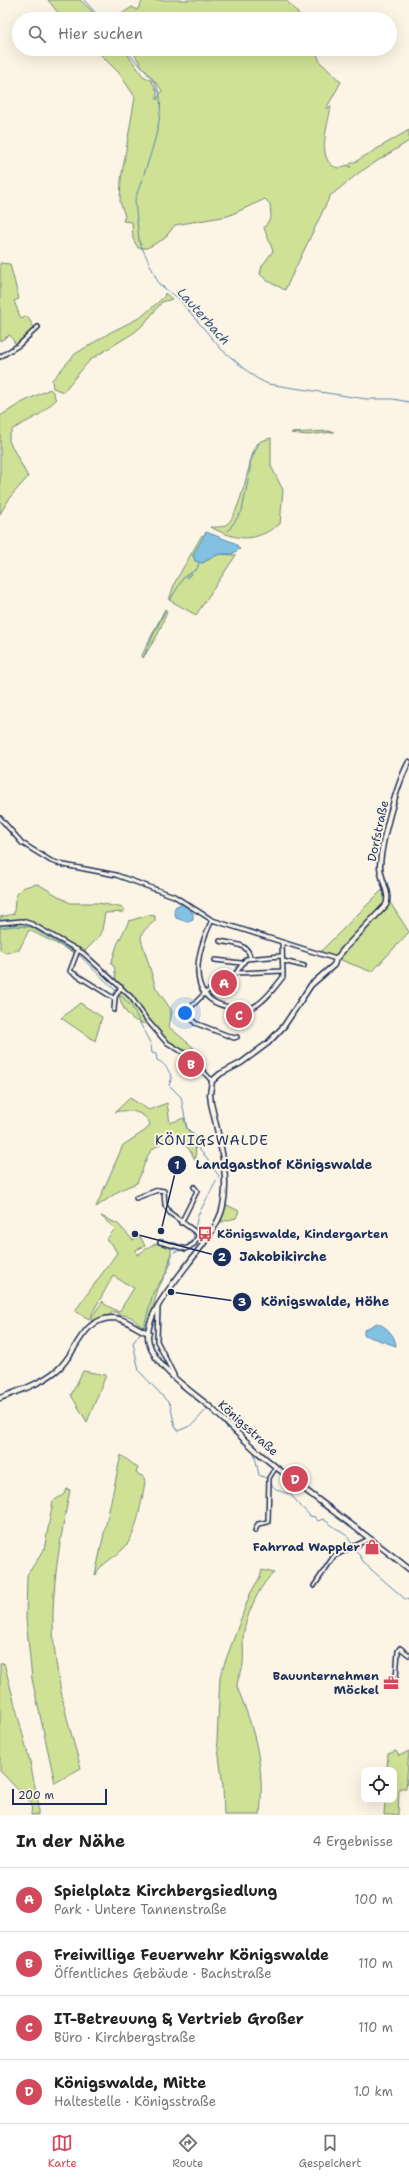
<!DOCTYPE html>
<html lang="de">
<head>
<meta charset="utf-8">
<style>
  body { margin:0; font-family:"Shantell Sans",sans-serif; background:#f2f2f2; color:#222 }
  .controls { position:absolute; right:12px; bottom:12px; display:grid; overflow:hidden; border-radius:8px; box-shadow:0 4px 16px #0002 }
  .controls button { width:36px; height:36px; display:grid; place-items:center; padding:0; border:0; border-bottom:1px solid #e0e0e0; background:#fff; color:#222; font:20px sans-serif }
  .scale { position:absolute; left:12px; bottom:10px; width:95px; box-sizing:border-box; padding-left:4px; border:2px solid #1b2f5e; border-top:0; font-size:11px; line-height:14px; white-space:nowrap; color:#1b2f5e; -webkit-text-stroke:3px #fcf5e5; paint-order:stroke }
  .you { position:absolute; left:185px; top:1013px; width:14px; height:14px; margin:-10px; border:3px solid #fff; border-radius:50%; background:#1a73e8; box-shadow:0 0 0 6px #1a73e833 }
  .badge { display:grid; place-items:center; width:26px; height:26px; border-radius:50%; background:#d1495b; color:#fff; font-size:13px; font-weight:700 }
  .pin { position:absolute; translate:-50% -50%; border:2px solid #fff; box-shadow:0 1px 4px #0006 }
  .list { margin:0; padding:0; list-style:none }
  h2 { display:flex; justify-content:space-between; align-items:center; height:52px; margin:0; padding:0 16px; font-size:17px }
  h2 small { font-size:13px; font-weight:400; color:#767676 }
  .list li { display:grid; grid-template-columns:26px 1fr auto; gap:12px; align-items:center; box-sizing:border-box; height:64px; padding:0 16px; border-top:1px solid #e0e0e0 }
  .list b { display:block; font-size:15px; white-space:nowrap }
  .list p { margin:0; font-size:13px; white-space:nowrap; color:#767676 }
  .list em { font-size:13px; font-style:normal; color:#767676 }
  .icon { flex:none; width:22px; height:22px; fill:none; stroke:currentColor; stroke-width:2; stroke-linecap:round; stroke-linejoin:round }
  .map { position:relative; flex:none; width:409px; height:1815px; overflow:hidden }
  .search { position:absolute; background:#fff; box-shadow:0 4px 16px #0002; left:12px; right:12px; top:12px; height:44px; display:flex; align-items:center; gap:10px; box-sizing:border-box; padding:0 14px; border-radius:22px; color:#767676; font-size:15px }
  .sheet { height:308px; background:#fff }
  nav { display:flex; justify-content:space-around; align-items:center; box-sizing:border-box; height:56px; border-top:1px solid #e0e0e0; background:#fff; font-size:11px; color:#767676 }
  nav a { display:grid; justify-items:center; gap:2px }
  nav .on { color:#d1495b }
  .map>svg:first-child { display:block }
</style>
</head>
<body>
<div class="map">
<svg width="409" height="1815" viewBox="0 0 409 1815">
  <rect width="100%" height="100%" fill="#fcf5e5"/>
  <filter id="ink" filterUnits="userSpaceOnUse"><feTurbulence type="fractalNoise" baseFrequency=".025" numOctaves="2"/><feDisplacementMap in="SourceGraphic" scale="8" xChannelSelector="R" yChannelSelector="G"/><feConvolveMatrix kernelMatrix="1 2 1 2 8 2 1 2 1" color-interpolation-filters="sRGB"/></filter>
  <g filter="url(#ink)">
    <g fill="#cfe195" stroke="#75887a">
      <polygon points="48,0 80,0 91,10 97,19 63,19"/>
      <polygon points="143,0 286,0 303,19 107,19 117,17 132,7 137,10"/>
      <path d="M95,49h27l3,2 18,25 8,4 6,11v9l5,-10 -19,-22 -12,-19h184l5,13 21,20 -15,27 5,-3c-2,16 -17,56 7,62l10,-3 2,3v-4l6,-3 1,1 1,-2 51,-30v11l-49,31 -30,24 -45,94 -19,-10 -6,-6 2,-8 11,-15 -9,-23 7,-11 -1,-13 -5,-5 -37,17 -53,9 -11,14 -17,9h-9l-5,-9 -1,-17 -9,-1 2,-5 -5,-14 1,-23 14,-82 -16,-24z"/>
      <polygon points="0,263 10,264 19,299 14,301 21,319 27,316 35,329 16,345 10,335 0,341"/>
      <polygon points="165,293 172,299 162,302 144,324 135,332 90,360 63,392 53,388 52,380 75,354 111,332 141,317 164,297"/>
      <polygon points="50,389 53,392 56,400 39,415 13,429 9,436 9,441 28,477 11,496 0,514 0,416 21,403"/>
      <polygon points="328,431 334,432 307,435 291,433"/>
      <path d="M271,438v28l12,24 -3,34c-27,19 -41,17 -70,3 4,0 12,1 17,-3 13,-10 22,-61 28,-78l6,-5z"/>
      <polygon points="202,535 204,536 193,555 202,563 219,554 236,555 196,615 169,600 175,582"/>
      <polygon points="165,609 167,612 158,634 143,658 142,655"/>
      <path d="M38,884l32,19h28l26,5v4l-19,1 -3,17 -4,8 -14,14 -9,1 -46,-23 -10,20 -13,3 -6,-3v-33l14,-3c1,-20 1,-27 24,-30z"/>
      <polygon points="382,890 409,932 372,972 320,952"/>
      <path d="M148,915l7,1v5c-6,5 -14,10 -14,18l15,49 16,23 -3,16 25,21c-19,12 -34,-13 -45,-24 -31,-1 -31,-36 -35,-58l-3,-2 6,-19 12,-24z"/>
      <polygon points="80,1003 102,1017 95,1041 61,1018"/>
      <path d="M130,1098l19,12 18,-7 3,20 14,-5 3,11 8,8 1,25c-7,-16 -20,-31 -36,-18 -4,3 -7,4 -10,8 -5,8 -9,22 -13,31l-15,6 -26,18 27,-62 23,-15 4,-6c-5,-13 -23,-15 -35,-12z"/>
      <polygon points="225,1204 239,1211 236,1218 221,1222"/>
      <path d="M101,1216l17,8 15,16 7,-4 5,10 -9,4 1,5c12,-7 20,-18 34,-6v14l-13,26 -10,37c-8,3 -11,-5 -17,-9 -5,-2 -9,-2 -14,-3v-2h-5l-1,2 -19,9 -1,-5 12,-17 1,3 15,8 15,-24 -21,-12 -24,43 -14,-8 42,-58 -5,-9 -6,-4 9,-11z"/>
      <polygon points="83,1371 106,1375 87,1422 71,1395"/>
      <path d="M121,1455l17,13 -2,5 8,4 1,6c-4,19 -8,52 -21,65 -9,10 -23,15 -29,27z"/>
      <path d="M67,1489l3,1c-8,40 -16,82 -17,123 -1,53 13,104 28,155l-26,15 -23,-104 -6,-60 1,-44 17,-25 9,-49 10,-6z"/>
      <path d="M262,1570l12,3c-15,11 -30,47 -31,66 0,8 1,16 0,25 -1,9 -6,14 -6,23 18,43 28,81 23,128h-36l-1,-29 -6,-45 3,-65 30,-82 10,-17z"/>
      <polygon points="4,1663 30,1762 38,1802 38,1815 31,1815 32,1804 0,1771 0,1664"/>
      <polygon points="396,1751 399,1756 409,1751 406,1788 399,1788 398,1815 384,1815 385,1800 394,1800 394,1770 387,1770 388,1754"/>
    </g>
    <g fill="#83c1e3" stroke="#5987ae">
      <polygon points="206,532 235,543 240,549 232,554 219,554 202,563 195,561 193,555"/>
      <polygon points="184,904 193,913 193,919 187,922 176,918 174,910 176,906"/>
      <path d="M377,1323c10,4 18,12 19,23l-32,-11v-5z"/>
    </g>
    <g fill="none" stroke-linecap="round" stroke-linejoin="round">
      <g stroke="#5987ae" stroke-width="1">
        <polyline points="84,0 101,19"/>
        <path d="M125,49c10,13 25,24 32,38 13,25 -14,87 -22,113l4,41 20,43 19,14 43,51 35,29 12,6 98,15h27l16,3"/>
        <polyline points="228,531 242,511 250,470 250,462 259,443"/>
        <polyline points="186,578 192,574"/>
        <polyline points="170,600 184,577 197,569 199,563"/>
        <polyline points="148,646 165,611"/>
        <polyline points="144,656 147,649"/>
        <polyline points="0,928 15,926 31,927 80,956 117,992"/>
        <path d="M119,994l13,13 19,38 1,8 4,1 1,6c8,3 12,11 15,18l-3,7 12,12 6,31 9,9v9l11,12 3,7"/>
        <polyline points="195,1229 198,1215 219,1176 213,1168"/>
        <polyline points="185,1247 193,1239 194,1234"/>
        <polyline points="174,1252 183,1250"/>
        <polyline points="143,1330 153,1293 167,1272 171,1254"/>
        <polyline points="141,1332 133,1343 139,1371 170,1404 175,1427 178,1431 192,1425 206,1410 212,1411 225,1426 254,1452 259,1475 268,1479"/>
        <path d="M270,1481c3,9 11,11 20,13l20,22 5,1 3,4 5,-2 24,17 18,28 40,35 4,1"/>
      </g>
      <g stroke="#1b2f5e" stroke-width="6">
        <g id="minor">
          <polyline points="0,357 19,345 38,327"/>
          <polyline points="0,818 22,843 51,861 64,865 116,875 174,896 212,920 336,959"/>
          <path d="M212,920c-14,29 -29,77 16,87 8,2 20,4 27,-1 11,-6 20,-19 28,-29l-1,-34"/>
          <polyline points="0,923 22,921 32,924 83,953 131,997 147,1020 166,1042 189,1056 212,1081"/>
          <path d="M220,941c12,3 28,2 30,16"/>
          <polyline points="78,950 70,971 115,999"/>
          <polyline points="215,960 241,963"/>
          <polyline points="283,961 304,966"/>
          <polyline points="236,973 246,959 281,956"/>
          <polyline points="114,1010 115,997 121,987"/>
          <polyline points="237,1037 234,1038 195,1023 190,1016 191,1007 205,993 236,973 283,971"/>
          <polyline points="136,1198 158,1190 164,1191 165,1205 170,1213 205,1239"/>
          <polyline points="181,1223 197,1191 194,1187"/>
          <polyline points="160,1242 186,1249 194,1244 199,1235"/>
          <polyline points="158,1306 157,1341 174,1375"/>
          <polyline points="255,1531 258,1524 268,1522 269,1478 276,1467"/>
          <polyline points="314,1586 334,1556 369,1539"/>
          <polyline points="396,1678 398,1651 400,1648 409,1655"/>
        </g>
      </g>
      <g stroke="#1b2f5e" stroke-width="7">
        <g id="tertiary">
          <path d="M409,762c-12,21 -28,80 -29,104 0,13 11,27 6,39l-41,43 -9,11 -2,6 -23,20 -27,41 -16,17 -27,20 -21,11 -8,7 -2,13 1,9c7,32 19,70 12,103 -7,39 -85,100 -74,137 7,25 42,48 61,64 19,17 36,36 56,52 46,38 96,72 143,110"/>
          <path d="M0,1398c19,-7 40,-14 56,-27 21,-16 24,-52 56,-53 15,0 23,11 37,15"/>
        </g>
      </g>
      <use href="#minor" stroke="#fcf5e5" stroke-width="3"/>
      <use href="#tertiary" stroke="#fcf5e5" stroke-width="4"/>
    </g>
  </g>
  <defs>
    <g id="bus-bare" transform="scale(1.2)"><path d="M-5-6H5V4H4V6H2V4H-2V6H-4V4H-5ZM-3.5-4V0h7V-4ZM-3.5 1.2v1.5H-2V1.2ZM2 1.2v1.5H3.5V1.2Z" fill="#d1495b" stroke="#fcf5e5" stroke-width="2.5" paint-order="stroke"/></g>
    <g id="shop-bare" transform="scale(1.2)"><path d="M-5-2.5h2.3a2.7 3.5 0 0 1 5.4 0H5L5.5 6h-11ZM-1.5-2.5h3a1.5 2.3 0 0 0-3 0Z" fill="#d1495b" stroke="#fcf5e5" stroke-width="2.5" paint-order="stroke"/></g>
    <g id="office-bare" transform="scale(1.2)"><path d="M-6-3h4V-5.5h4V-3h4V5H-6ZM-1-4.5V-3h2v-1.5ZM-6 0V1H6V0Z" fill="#d1495b" stroke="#fcf5e5" stroke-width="2.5" paint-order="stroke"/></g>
  </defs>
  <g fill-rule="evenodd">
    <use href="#bus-bare" x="205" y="1234"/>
    <use href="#shop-bare" x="372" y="1547"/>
    <use href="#office-bare" x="391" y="1683"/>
  </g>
  <g text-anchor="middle" stroke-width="4" stroke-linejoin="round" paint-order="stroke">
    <g font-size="12" fill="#1b2f5e" stroke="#fcf5e5">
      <text transform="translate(378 831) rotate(-78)" y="4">Dorfstraße</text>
      <text transform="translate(248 1428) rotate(42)" y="4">Königsstraße</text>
    </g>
    <g font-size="12" font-weight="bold" fill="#1b2f5e" stroke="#fcf5e5" text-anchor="end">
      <text x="217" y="1238" text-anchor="start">Königswalde, Kindergarten</text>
      <text x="360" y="1551">Fahrrad Wappler</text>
      <text x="379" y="1680">Bauunternehmen<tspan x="379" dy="14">Möckel</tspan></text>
    </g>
    <g font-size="13" font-style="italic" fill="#35547f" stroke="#fcf5e5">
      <text transform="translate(204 316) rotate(48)" y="5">Lauterbach</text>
    </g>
    <g font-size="14" letter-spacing="1" fill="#1b2f5e" stroke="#fcf5e5">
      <text x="212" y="1145">KÖNIGSWALDE</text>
    </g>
  </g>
  <path fill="none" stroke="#1b2f5e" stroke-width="1.5" d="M161 1231L177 1165M135 1234L222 1257M171 1292L242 1302"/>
  <g fill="#1b2f5e" stroke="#fcf5e5" stroke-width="1.5">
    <circle cx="161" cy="1231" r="4"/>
    <circle cx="135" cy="1234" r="4"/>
    <circle cx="171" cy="1292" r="4"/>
    <circle cx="177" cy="1165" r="10"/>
    <circle cx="222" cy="1257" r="10"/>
    <circle cx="242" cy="1302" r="10"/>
  </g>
  <g font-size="12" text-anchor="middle" font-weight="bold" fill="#fff">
    <text x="177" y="1169">1</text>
    <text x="222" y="1261">2</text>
    <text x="242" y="1306">3</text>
  </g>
  <g font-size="13" text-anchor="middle" font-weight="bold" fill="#1b2f5e" stroke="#fcf5e5" stroke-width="4" stroke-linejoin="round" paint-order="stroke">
    <text x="284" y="1169">Landgasthof Königswalde</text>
    <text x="283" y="1261">Jakobikirche</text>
    <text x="325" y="1306">Königswalde, Höhe</text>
  </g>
</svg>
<div class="controls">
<button><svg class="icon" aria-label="locate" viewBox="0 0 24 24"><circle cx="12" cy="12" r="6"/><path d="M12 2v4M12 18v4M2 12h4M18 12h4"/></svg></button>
</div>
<div class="scale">200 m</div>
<div class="you"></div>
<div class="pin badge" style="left:224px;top:983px">A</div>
<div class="pin badge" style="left:191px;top:1064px">B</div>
<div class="pin badge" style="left:239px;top:1015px">C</div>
<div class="pin badge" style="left:295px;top:1479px">D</div>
<div class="search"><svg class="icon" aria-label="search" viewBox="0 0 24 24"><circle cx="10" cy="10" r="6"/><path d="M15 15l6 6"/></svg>Hier suchen</div>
</div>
<section class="sheet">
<h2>In der Nähe<small>4 Ergebnisse</small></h2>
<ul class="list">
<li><span class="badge">A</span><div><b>Spielplatz Kirchbergsiedlung</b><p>Park · Untere Tannenstraße</p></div><em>100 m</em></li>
<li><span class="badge">B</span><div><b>Freiwillige Feuerwehr Königswalde</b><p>Öffentliches Gebäude · Bachstraße</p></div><em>110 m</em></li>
<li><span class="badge">C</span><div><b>IT-Betreuung &amp; Vertrieb Großer</b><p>Büro · Kirchbergstraße</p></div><em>110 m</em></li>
<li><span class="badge">D</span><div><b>Königswalde, Mitte</b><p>Haltestelle · Königsstraße</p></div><em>1.0 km</em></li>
</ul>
</section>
<nav>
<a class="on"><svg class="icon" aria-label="map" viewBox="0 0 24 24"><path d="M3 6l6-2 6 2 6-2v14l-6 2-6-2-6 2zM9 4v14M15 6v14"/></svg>Karte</a>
<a><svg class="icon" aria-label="directions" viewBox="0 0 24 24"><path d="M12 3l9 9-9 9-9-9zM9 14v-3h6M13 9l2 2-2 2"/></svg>Route</a>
<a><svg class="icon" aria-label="saved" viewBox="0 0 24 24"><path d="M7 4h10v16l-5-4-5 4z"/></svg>Gespeichert</a>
</nav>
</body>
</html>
